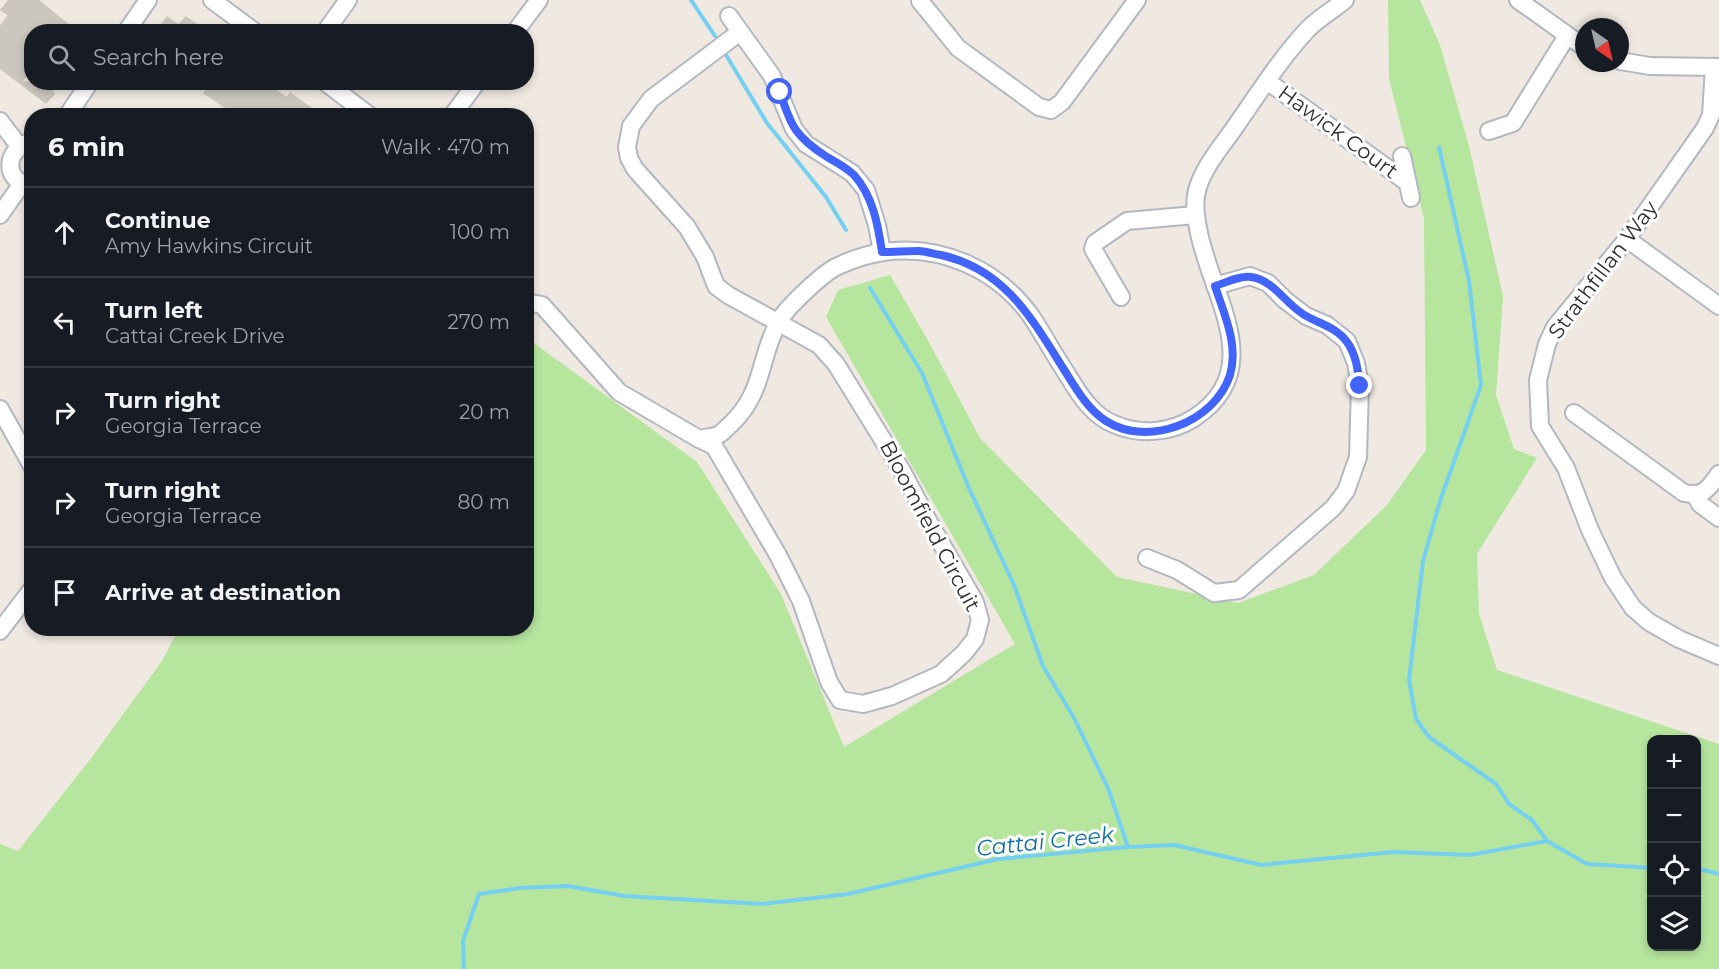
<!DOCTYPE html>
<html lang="en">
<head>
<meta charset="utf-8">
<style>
  body { margin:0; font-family:Montserrat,sans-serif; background:#20242c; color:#f1f3f6 }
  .controls { position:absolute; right:18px; bottom:18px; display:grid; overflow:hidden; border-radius:12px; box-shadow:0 3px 9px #0003 }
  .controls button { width:54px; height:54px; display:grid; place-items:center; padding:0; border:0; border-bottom:2px solid #363941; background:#171b24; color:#f1f3f6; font:30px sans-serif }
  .compass { position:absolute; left:1575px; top:18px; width:54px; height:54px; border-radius:50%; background:#171b24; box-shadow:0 3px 9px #0003; rotate:146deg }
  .stop { position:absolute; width:18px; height:18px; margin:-14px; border:4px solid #4264fb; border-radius:50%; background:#fff }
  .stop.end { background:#4264fb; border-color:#fff; box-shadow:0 2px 6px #0008 }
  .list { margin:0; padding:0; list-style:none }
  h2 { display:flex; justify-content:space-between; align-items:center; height:78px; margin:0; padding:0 24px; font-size:26px }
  h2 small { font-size:20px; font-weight:400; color:#9ea1a6 }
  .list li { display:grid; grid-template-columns:39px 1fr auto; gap:18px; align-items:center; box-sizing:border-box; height:90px; padding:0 24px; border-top:2px solid #363941 }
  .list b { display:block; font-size:22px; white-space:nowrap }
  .list p { margin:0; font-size:20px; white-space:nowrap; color:#9ea1a6 }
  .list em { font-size:20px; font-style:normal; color:#9ea1a6 }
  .icon { flex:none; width:33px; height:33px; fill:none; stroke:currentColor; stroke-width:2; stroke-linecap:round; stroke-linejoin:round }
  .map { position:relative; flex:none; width:1719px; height:969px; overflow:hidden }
  .search { position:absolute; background:#171b24; box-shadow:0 3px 9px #0003; left:24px; top:24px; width:510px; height:66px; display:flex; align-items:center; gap:15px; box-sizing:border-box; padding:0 21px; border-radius:24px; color:#9ea1a6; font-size:22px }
  .panel { position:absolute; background:#171b24; box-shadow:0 3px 9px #0003; left:24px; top:108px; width:510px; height:528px; border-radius:24px }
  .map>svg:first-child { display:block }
</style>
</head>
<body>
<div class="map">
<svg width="1719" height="969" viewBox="0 0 1719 969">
  <rect width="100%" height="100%" fill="#efe9e1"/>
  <path fill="#b6e59e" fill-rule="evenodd" d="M1388,0h32l20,45 29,101 34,150 -7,99 18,54 23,9 -60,96 2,60 18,56 222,74v225h-1719v-125l18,7 74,-94 70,-96 17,-32 347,-1 1,-290 170,124 84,132 63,153 171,-103 -189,-327 12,-27 52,-15 40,69 50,94 137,139 121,26 76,-28 73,-70 39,-55 -2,-232 -35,-139zM1652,740h44v206h-44z"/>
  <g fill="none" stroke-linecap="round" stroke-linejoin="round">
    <g stroke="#75cff0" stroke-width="4">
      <polyline points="691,0 715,36"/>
      <polyline points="726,55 767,123 826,197 846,230"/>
      <polyline points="1439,147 1469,281 1481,385 1440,501 1423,561 1409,680 1416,719 1429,737 1496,784 1509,804 1532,820 1547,841"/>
      <polyline points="870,288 922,373 968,486 1014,585 1043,666 1074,718 1108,788 1128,847"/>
      <polyline points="1696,868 1719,874"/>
      <polyline points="464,969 463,941 479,894 520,888 568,886 624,896 762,904 848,894 998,859 1128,847 1174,845 1261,865 1393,852 1470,855 1547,841 1587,864 1652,868"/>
    </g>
  </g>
  <g fill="#cbc7bf" stroke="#cbc5ba" stroke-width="1.5">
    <polygon points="9,0 38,0 77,32 32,32 32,69 21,82 50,82 55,87 52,91 54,94 46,103 0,68 0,27 9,15 1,10"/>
    <polygon points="167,17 179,25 186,17 207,32 156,32"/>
    <polygon points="213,82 264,82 287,98 290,93 322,116 229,116 231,111 204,93"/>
  </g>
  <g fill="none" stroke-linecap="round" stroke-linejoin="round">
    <g stroke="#b4b7c1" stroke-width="20">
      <g id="minor">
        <polyline points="212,0 255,32"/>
        <polyline points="1518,0 1584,47"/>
        <polyline points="920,1 958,48 1039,107 1051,110 1062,102 1137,0"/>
        <polyline points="729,16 772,76 794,129 806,144 852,173 866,190 877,225 882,252"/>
        <polyline points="126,32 148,0"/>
        <polyline points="325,32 348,0"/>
        <polyline points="515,32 539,0"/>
        <polyline points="1620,61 1650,66 1719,67"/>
        <polyline points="1714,67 1711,115 1705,128 1627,239 1555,327 1547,344 1538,380 1540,426 1566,468 1590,530 1613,578 1633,608 1649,622 1679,639 1719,656"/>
        <polyline points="1267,81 1408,183"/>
        <polyline points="325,82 370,116"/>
        <polyline points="67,116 90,82"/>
        <polyline points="452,116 477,82"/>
        <polyline points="0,121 19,146"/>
        <polyline points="1489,131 1513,123 1567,36"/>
        <path d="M32,141c-28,8 -30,40 0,46"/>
        <polyline points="1402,156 1411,198"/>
        <polyline points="0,215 21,185"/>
        <polyline points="1627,239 1719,306"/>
        <polyline points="1121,297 1093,249 1095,243 1127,221 1195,215"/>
        <path d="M526,302l16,3 77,87 80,47c5,-1 12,-2 17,-3 6,-2 9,-7 14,-11 35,-33 28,-66 49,-104 8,-14 45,-49 59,-55 13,-6 31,-12 45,-14 58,-8 114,17 148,64 12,18 22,37 34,55 13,21 26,45 51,54 24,10 55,8 78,-7 74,-48 18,-121 5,-185 -3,-15 -6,-31 -1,-46 7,-22 24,-41 37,-60 23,-33 45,-68 73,-98 11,-11 25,-19 37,-29"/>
        <polyline points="0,409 32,466"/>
        <path d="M1574,413l110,80c20,4 24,-4 35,-19"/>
        <polyline points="699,439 714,446 778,555 801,601 829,682 840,700 863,704 892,696 941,674 964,653 975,639 980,620 975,602 930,524 902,471 836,364 819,345 728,295 716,286 705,257 687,227 635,169 629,158 627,147 631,126 651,99 740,32"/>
        <polyline points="1695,495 1700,504 1719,518"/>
        <polyline points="1147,558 1177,570 1214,593 1239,590 1333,508 1346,491 1358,457 1360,386 1356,363 1347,341 1327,325 1306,316 1285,300 1268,283 1250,276 1215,286"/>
        <polyline points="0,631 32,589"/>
      </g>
    </g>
    <use href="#minor" stroke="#fff" stroke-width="16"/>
  </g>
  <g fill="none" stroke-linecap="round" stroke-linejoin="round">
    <path stroke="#4264fb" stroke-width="8" d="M780,92c11,35 16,45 47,65 9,5 20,11 27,18 19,21 24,50 28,77 12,0 24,-1 36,-1 8,0 15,3 23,4 63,14 90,62 122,113 12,19 24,41 43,53 42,27 109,1 124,-46 9,-30 -6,-61 -15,-89 10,-3 26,-11 36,-9 24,3 36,30 57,40 13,7 29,11 39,25 9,12 11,29 13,44"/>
  </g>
  <g text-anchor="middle" stroke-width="6" stroke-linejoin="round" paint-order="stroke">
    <g font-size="21" fill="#2e2e2e" stroke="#fff">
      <text transform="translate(1338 132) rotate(36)" y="7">Hawick Court</text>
      <text transform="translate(1603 270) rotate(-53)" y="7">Strathfillan Way</text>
      <text transform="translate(930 526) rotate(62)" y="7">Bloomfield Circuit</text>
    </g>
    <g font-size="22" font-style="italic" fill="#0d6fa3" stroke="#fff">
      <text transform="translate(1045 841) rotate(-6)" y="8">Cattai Creek</text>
    </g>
  </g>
</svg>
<div class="controls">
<button>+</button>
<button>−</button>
<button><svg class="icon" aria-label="locate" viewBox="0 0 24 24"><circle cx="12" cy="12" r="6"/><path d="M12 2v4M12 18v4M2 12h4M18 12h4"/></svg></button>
<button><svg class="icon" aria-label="layers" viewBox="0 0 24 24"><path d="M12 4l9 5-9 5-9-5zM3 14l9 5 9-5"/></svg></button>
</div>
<svg class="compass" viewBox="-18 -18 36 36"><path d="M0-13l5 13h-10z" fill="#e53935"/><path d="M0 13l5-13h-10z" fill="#9ea1a6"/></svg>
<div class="stop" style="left:780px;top:92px"></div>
<div class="stop end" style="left:1360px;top:386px"></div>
<div class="search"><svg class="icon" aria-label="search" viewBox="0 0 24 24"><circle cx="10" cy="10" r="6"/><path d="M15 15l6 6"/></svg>Search here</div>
<section class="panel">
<h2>6 min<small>Walk · 470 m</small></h2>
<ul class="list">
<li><svg class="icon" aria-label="ahead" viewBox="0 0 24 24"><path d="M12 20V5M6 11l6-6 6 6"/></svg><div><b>Continue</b><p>Amy Hawkins Circuit</p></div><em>100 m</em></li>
<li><svg class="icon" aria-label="left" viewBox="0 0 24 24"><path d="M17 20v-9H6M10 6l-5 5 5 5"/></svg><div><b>Turn left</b><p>Cattai Creek Drive</p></div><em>270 m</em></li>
<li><svg class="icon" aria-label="right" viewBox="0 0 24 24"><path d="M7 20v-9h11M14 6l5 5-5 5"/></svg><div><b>Turn right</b><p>Georgia Terrace</p></div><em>20 m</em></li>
<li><svg class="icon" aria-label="right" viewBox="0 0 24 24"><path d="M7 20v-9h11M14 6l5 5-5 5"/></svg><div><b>Turn right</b><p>Georgia Terrace</p></div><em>80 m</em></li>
<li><svg class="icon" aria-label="arrive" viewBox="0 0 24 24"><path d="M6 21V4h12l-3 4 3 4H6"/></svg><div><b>Arrive at destination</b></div></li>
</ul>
</section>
</div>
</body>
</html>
